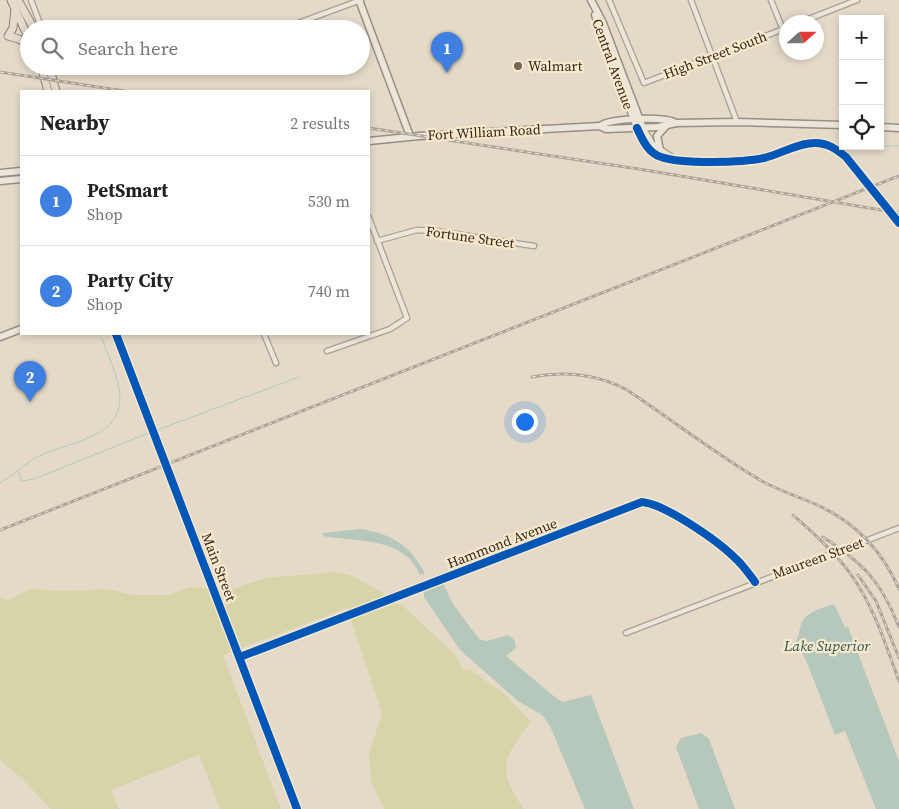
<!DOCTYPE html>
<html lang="en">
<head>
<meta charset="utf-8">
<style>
  body { margin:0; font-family:"Source Serif 4",serif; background:#f6f6f6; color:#222 }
  .controls { position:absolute; right:15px; top:15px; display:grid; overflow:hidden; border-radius:0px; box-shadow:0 2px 8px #0003 }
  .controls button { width:45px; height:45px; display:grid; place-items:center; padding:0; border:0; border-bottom:1px solid #e0e0e0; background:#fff; color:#222; font:25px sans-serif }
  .compass { position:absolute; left:779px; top:15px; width:45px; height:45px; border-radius:50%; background:#fff; box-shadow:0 2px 8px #0003; rotate:69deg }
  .you { position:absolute; left:524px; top:421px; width:18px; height:18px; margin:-12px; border:4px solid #fff; border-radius:50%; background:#1a73e8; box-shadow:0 0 0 8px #1a73e833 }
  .badge { display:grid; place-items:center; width:32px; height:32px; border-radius:50%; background:#0f766e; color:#fff; font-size:16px; font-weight:700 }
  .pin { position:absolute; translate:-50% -41px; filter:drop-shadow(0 1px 2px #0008) }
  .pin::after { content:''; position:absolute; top:26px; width:18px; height:15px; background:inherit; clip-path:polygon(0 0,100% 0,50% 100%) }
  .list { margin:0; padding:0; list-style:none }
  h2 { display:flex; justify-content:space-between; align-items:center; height:65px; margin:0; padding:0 20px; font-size:21px }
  h2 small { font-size:16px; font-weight:400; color:#767676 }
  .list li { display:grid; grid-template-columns:32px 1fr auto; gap:15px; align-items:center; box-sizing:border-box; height:90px; padding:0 20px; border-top:1px solid #e0e0e0 }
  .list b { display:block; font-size:19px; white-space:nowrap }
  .list p { margin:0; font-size:16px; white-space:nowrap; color:#767676 }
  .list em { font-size:16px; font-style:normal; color:#767676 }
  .icon { flex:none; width:28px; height:28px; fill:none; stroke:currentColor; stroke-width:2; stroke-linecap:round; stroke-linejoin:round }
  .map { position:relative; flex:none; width:899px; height:809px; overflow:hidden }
  .search { position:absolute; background:#fff; box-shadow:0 2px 8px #0003; left:20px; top:20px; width:350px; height:55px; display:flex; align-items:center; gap:12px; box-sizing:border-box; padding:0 18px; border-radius:28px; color:#767676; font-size:19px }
  .panel { position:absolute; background:#fff; box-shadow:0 2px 8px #0003; left:20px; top:90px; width:350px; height:245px; border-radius:0px }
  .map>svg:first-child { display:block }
</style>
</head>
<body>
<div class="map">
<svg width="899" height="809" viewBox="0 0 899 809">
  <rect width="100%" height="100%" fill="#e5dac8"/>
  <path fill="#d7d4a9" d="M334,572l19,4 40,23 3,5 6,1 54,50 7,15 6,-1 37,26 25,27c-28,35 -35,48 -7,87h-140l-13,-27 -2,-29 13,-39 -35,-106 -124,47 58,154h-61l-21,-54 -88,35 8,19h-68l-30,-31 -21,-18v-162l8,2 23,-11 31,2 44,-2 26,6h37l21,-8 37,4 39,-13z"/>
  <g fill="#b5c8bb">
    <path d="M361,529c30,5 50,16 64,45l-5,1c-14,-38 -64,-33 -97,-39v-3z"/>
    <polygon points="443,583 453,604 479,639 486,641 509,635 515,641 516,648 506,656 556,698 563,702 591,695 634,809 585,809 550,726 542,715 518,701 460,650 424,597 424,590"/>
    <path d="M834,604l11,23h3l51,134v48h-23l-31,-78 -10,4 -29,-75 -11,-17c3,-6 4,-9 5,-15 3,-16 22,-20 34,-24z"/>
    <polygon points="701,733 709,739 735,809 699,809 676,747 681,738"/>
  </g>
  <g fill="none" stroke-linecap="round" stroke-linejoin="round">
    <g stroke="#b5c8bb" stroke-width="1">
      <polyline points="880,146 899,146"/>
      <polyline points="155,431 299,377"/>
      <polyline points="18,470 22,481 34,479 151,432"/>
      <path d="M0,483c14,-8 26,-21 41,-28 15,-7 32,-10 47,-17 52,-21 28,-60 14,-100"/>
    </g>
    <g stroke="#a99f92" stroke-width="7">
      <g id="street">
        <polyline points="31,0 42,29"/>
        <polyline points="609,0 644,83 786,28"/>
        <polyline points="691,0 737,122"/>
        <polyline points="771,0 783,30"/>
        <polyline points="801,22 857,0"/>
        <polyline points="282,29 361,0"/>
        <polyline points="637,128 645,145 660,157 703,162 752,161 813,143 835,149 854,167"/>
        <polyline points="643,128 653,144 672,157"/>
        <polyline points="377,241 417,230 436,231 534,246"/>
        <polyline points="264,334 276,363"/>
        <polyline points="327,351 390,329 407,318 369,218"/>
        <polyline points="626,633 899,528"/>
        <path d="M240,657l402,-155c23,2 76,39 93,56 8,7 14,16 20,24"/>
      </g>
    </g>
    <g stroke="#998e82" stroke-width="9">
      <g id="secondary">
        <polyline points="359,0 410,136"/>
        <polyline points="591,0 603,23 643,128"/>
        <polyline points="595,15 637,128"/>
        <path d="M600,126c10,-8 65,-10 76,-3"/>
        <polyline points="880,127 899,128"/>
        <polyline points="369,141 419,136 600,126 606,129 658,127 676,123 737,122 843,125"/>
        <polyline points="660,150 657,136 665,127"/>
        <polyline points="0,173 21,171"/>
        <polyline points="0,181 21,179"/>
        <polyline points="116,334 138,390"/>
        <polyline points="0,337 21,329"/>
        <polyline points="212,584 297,809"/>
      </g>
    </g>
    <g stroke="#8e8479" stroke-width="9">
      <g id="primary">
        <polyline points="11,0 29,39"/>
        <polyline points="18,0 34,29"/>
        <polyline points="15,9 13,28 8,36 19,39 29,46"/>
        <polyline points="41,66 48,91"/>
        <polyline points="49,66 56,91"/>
      </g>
    </g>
    <use href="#street" stroke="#ece5da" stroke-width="4.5"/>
    <use href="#secondary" stroke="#ece5da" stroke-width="6"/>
    <use href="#primary" stroke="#e4dbcb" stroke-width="7"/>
    <g stroke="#aba49b" stroke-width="3">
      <g id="rail">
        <polyline points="0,72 124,91"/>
        <polyline points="369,128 645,170 899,213"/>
        <path d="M532,377c32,-6 65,-3 95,13 44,29 87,63 133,90 17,10 37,16 55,24 39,17 67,46 84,85"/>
        <path d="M793,515c21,19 43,38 59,61 22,31 34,70 47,105"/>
        <polyline points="0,530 899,176"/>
        <path d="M823,537c41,27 58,44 76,90"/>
        <polyline points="858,575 876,601 899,658"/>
      </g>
    </g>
    <use href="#rail" stroke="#f8e8cc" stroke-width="1" stroke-dasharray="4" stroke-linecap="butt"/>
    <g stroke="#a99f92" stroke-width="7" stroke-linecap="butt">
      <polyline id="street-bridge" points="854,167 899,223"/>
    </g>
    <g stroke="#998e82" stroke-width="9" stroke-linecap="butt">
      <polyline id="secondary-bridge" points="138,390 212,584"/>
    </g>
    <use href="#street-bridge" stroke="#ece5da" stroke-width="4.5"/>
    <use href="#secondary-bridge" stroke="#ece5da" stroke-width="6"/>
    <g stroke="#f8e8cc" stroke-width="11">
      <g id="cycleway">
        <path d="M637,128c5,11 11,25 24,29 19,7 82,6 103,1 16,-4 34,-15 51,-15 13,0 21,6 31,14l53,66"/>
        <polyline points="116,334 297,809"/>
        <path d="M240,657l402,-155c23,2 76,39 93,56 8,7 14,16 20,24"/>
      </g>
    </g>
    <use href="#cycleway" stroke="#0057b8" stroke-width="8"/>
  </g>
  <circle fill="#746557" stroke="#f8e8cc" stroke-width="2" cx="518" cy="66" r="5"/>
  <g text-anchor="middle" stroke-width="4.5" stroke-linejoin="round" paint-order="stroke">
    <g font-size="14" fill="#37261a" stroke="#f8e8cc">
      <text transform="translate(715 55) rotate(-21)" y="5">High Street South</text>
      <text transform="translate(613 64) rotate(70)" y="5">Central Avenue</text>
      <text transform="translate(484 132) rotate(-3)" y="5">Fort William Road</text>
      <text transform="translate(470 237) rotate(8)" y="5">Fortune Street</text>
      <text transform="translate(502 543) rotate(-21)" y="5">Hammond Avenue</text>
      <text transform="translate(818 558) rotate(-20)" y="5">Maureen Street</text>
      <text transform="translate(219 567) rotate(69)" y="5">Main Street</text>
    </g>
    <g font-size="14" fill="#37261a" stroke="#f8e8cc" text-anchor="start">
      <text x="528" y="71">Walmart</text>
    </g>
    <g font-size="15" font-style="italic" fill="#285852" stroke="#f8e8cc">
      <text x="827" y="651">Lake Superior</text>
    </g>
  </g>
</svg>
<div class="controls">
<button>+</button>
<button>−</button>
<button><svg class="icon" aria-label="locate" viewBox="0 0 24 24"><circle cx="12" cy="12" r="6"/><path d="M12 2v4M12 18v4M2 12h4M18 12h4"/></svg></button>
</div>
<svg class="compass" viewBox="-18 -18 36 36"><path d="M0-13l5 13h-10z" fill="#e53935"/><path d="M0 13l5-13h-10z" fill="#767676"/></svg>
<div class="you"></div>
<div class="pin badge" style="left:447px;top:73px;background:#3f7fe0">1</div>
<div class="pin badge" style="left:30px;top:402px;background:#3f7fe0">2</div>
<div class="search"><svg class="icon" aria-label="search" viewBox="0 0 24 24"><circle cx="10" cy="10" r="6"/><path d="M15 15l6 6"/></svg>Search here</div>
<section class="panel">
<h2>Nearby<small>2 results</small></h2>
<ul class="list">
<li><span class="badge" style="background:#3f7fe0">1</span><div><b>PetSmart</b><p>Shop</p></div><em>530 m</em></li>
<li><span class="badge" style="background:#3f7fe0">2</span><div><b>Party City</b><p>Shop</p></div><em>740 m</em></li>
</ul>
</section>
</div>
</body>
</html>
